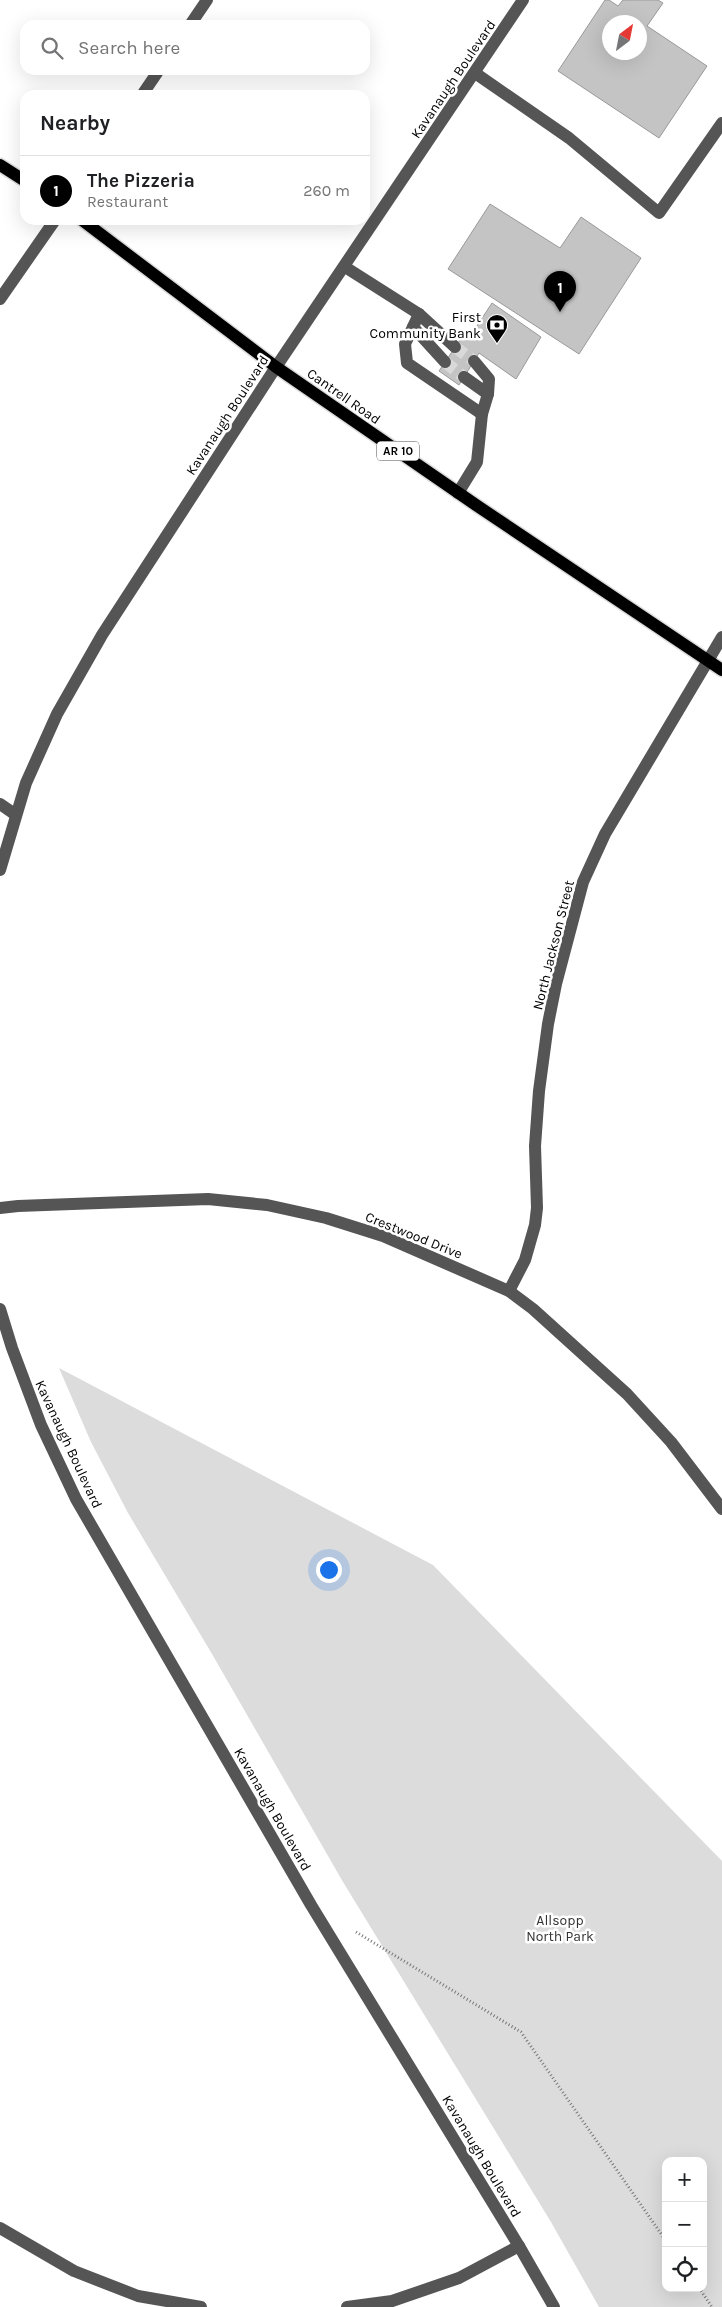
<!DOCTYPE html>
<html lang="en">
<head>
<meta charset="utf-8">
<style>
  body { margin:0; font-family:Karla,sans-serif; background:#f6f6f6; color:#202124 }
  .controls { position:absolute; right:15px; bottom:15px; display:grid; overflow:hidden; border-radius:10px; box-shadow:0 5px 20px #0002 }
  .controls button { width:45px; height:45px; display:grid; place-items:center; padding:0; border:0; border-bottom:1px solid #e0e0e0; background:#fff; color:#202124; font:25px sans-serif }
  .compass { position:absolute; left:602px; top:15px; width:45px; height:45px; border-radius:50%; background:#fff; box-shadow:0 5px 20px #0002; rotate:32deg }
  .you { position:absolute; left:328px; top:1569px; width:18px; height:18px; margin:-12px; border:4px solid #fff; border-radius:50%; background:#1a73e8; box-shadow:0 0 0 8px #1a73e833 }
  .badge { display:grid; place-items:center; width:32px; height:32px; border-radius:50%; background:#000; color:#fff; font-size:16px; font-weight:700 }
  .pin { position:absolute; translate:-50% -41px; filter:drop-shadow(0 1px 2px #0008) }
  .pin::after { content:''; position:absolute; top:26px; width:18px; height:15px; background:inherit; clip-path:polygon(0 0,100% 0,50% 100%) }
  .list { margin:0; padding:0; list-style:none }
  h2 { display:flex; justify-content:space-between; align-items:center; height:65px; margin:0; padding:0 20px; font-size:21px }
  h2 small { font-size:16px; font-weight:400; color:#757577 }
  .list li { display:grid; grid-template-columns:32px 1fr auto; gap:15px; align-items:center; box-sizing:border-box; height:70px; padding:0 20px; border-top:1px solid #e0e0e0 }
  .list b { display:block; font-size:19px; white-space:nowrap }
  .list p { margin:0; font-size:16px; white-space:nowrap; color:#757577 }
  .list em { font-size:16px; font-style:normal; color:#757577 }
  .icon { flex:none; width:28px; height:28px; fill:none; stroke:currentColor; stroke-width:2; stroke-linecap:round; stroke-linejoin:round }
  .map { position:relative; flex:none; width:722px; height:2307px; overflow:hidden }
  .search { position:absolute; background:#fff; box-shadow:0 5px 20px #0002; left:20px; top:20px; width:350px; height:55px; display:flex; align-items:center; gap:12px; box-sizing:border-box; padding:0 18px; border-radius:15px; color:#757577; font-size:19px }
  .panel { position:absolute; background:#fff; box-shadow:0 5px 20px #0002; left:20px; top:90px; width:350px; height:135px; border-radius:15px }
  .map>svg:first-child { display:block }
</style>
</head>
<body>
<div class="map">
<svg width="722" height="2307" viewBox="0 0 722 2307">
  <rect width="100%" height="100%" fill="#fff"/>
  <path fill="#dcdcdc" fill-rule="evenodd" d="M59,1368l374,197 289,296v446h-123l-48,-85 -208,-340 -131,-228 -84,-141 -37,-71zM666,2161h37v127h-37z"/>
  <g fill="#c4c4c4" stroke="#999" fill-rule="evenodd">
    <path d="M605,0h4l9,6 5,-6h35l5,3 -16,23 60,40 -48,72 -101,-67zM610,22h30v30h-30z"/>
    <polygon points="490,204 560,248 581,217 641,258 579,354 448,269"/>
    <polygon points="492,303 541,337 516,379 479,353 459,385 439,371 462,337 467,341"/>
  </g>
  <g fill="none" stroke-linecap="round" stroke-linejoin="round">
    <g stroke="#d9d9d9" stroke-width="12" stroke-dasharray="12 6" stroke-linecap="butt">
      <polyline points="455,347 474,361"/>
      <polyline points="445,362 464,377"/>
    </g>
    <g stroke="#dbdbdb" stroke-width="15">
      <g id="major">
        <polyline points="0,165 25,181"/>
        <polyline points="82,220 276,367 476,505 722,670"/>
      </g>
    </g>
    <g stroke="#777" stroke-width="3" stroke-dasharray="1 2.5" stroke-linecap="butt">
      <polyline points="356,1932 521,2032 666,2241"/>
      <polyline points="699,2288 712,2307"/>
    </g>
    <g stroke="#555" stroke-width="12">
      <polyline points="190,25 207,0"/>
      <polyline points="475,73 569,138 659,213 722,123"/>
      <polyline points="142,95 159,70"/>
      <polyline points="345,267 419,314 455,347"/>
      <polyline points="0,299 55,220"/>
      <polyline points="419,314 405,344 407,363 482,414"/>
      <polyline points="413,327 445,362"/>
      <polyline points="464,377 488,394"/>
      <polyline points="458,493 477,462 482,414 488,394 489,379 474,361"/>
      <polyline points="0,804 16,815"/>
      <polyline points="0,870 26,783 57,714 102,635 276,367 523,0"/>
      <polyline points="0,1208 18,1206 208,1199 267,1205 326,1218 383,1236 509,1291 533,1309 627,1394 671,1442 722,1509"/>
      <polyline points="509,1291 525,1260 535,1225 537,1208 535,1146 539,1091 548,1024 556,984 583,882 605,834 722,637"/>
      <polyline points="0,1309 12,1348 41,1425 76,1499 311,1905 519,2246 554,2307"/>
      <polyline points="0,2228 74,2271 138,2296 201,2307"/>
      <polyline points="347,2307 392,2301 459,2278 519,2246"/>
    </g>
    <use href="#major" stroke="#000" stroke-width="12"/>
  </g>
  <defs>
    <g id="bank-pin" transform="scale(1.125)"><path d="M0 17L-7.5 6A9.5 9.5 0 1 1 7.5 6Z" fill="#000" stroke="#fff"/><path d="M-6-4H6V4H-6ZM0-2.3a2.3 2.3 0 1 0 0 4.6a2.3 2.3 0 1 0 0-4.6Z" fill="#fff"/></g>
  </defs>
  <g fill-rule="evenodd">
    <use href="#bank-pin" x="497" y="325"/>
  </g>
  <g text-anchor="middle" stroke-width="5" stroke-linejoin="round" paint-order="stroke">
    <rect fill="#fff" stroke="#4c4c4c" stroke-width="1" x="377" y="441.5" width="42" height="19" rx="4"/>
    <g font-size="12" font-weight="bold" fill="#000">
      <text x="398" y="455">AR 10</text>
    </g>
    <g font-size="14" fill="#000" stroke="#fff">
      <text transform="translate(453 79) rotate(-56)" y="5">Kavanaugh Boulevard</text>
      <text transform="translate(344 396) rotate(35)" y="5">Cantrell Road</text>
      <text transform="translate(227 415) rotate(-57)" y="5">Kavanaugh Boulevard</text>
      <text transform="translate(553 945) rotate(-76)" y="5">North Jackson Street</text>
      <text transform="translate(414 1235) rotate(22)" y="5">Crestwood Drive</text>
      <text transform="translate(69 1444) rotate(65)" y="5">Kavanaugh Boulevard</text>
      <text transform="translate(273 1809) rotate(60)" y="5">Kavanaugh Boulevard</text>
      <text transform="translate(482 2156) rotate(59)" y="5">Kavanaugh Boulevard</text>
    </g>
    <g font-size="14" fill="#000" stroke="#fff" text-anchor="end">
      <text x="481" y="322">First<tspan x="481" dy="16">Community Bank</tspan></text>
    </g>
    <g font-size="14" fill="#333" stroke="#fff">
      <text x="560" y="1925">Allsopp<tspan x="560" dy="16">North Park</tspan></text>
    </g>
  </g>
</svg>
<div class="controls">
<button>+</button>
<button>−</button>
<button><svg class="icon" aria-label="locate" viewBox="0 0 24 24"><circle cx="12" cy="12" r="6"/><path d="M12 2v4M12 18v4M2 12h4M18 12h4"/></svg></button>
</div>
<svg class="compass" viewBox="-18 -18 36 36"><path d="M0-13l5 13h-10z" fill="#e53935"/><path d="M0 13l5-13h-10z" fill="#757577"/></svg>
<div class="you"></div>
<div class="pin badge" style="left:560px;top:312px">1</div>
<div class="search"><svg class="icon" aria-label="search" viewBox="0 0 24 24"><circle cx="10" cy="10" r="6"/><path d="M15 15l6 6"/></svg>Search here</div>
<section class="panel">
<h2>Nearby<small></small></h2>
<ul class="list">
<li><span class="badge">1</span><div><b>The Pizzeria</b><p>Restaurant</p></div><em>260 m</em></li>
</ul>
</section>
</div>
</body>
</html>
